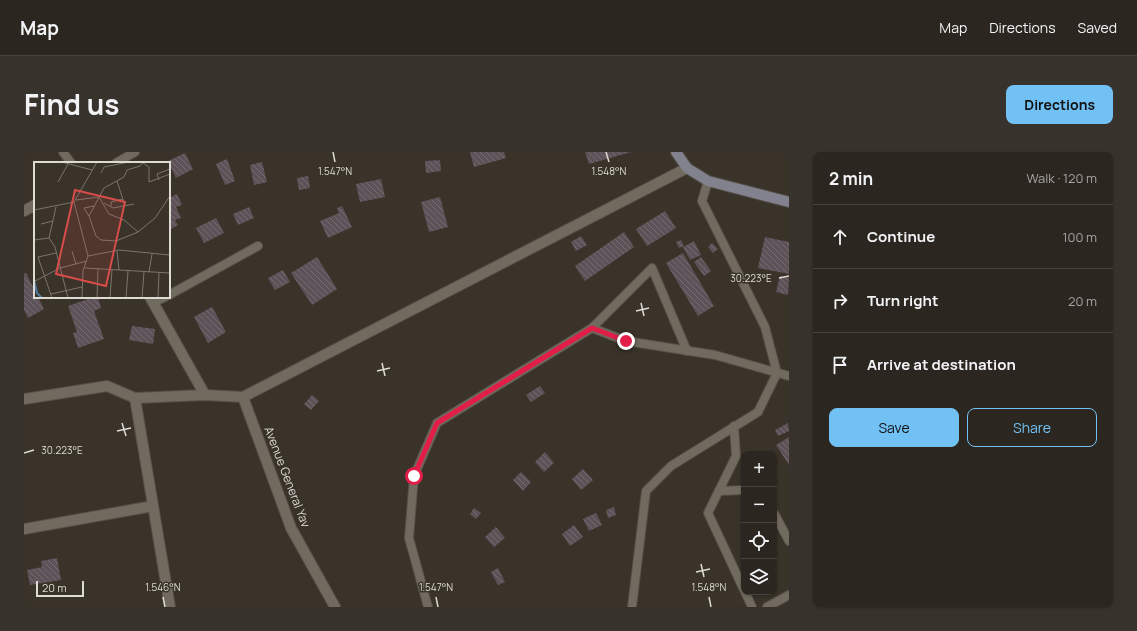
<!DOCTYPE html>
<html lang="en">
<head>
<meta charset="utf-8">
<style>
  body { margin:0; font-family:Manrope,sans-serif; background:#37322c; color:#f1f3f6 }
  .controls { position:absolute; right:12px; bottom:12px; display:grid; overflow:hidden; border-radius:8px; box-shadow:0 1px 3px #0004 }
  .controls button { width:36px; height:36px; display:grid; place-items:center; padding:0; border:0; border-bottom:1px solid #47433d; background:#2b261f; color:#f1f3f6; font:20px sans-serif }
  .scale { position:absolute; left:12px; bottom:10px; width:48px; box-sizing:border-box; padding-left:4px; border:2px solid #dedad4; border-top:0; font-size:11px; line-height:14px; white-space:nowrap; color:#dedad4; -webkit-text-stroke:3px #393329; paint-order:stroke }
  .stop { position:absolute; width:12px; height:12px; margin:-9px; border:3px solid #e11d48; border-radius:50%; background:#fff }
  .stop.end { background:#e11d48; border-color:#fff; box-shadow:0 1px 4px #0008 }
  .list { margin:0; padding:0; list-style:none }
  h2 { display:flex; justify-content:space-between; align-items:center; height:52px; margin:0; padding:0 16px; font-size:17px }
  h2 small { font-size:13px; font-weight:400; color:#a6a5a4 }
  .list li { display:grid; grid-template-columns:26px 1fr auto; gap:12px; align-items:center; box-sizing:border-box; height:64px; padding:0 16px; border-top:1px solid #47433d }
  .list b { display:block; font-size:15px; white-space:nowrap }
  .list em { font-size:13px; font-style:normal; color:#a6a5a4 }
  .actions { display:flex; gap:8px; padding:12px 16px }
  .actions a { flex:1; padding:9px 0; border:1px solid #71c1f5; border-radius:8px; text-align:center; font-size:14px; color:#71c1f5 }
  .actions .main { background:#71c1f5; color:#111 }
  .icon { flex:none; width:22px; height:22px; fill:none; stroke:currentColor; stroke-width:2; stroke-linecap:round; stroke-linejoin:round }
  .map { position:relative; flex:none; width:765px; height:455px; overflow:hidden; border-radius:8px }
  header { display:flex; align-items:center; gap:24px; box-sizing:border-box; height:56px; padding:0 20px; background:#2b261f; border-bottom:1px solid #47433d }
  header strong { font-size:19px }
  nav { display:flex; gap:22px; margin-inline-start:auto; font-size:14px }
  .intro { display:flex; align-items:center; justify-content:space-between; box-sizing:border-box; height:96px; padding:0 24px }
  h1 { margin:0; font-size:28px }
  .button { padding:10px 18px; border-radius:8px; background:#71c1f5; color:#111; font-size:14px; font-weight:700 }
  main { display:flex; gap:24px; padding:0 24px }
  aside { flex:1; background:#2b261f; border-radius:8px; box-shadow:0 1px 3px #0004 }
  .map>svg:first-child { display:block }
</style>
</head>
<body>
<header>
<strong>Map</strong>
<nav><a>Map</a><a>Directions</a><a>Saved</a></nav>
</header>
<div class="intro"><h1>Find us</h1><a class="button">Directions</a></div>
<main>
<div class="map">
<svg width="765" height="455" viewBox="0 0 765 455">
  <defs>
    <pattern id="building-back-hatch" width="6" height="6" patternUnits="userSpaceOnUse"><rect width="6" height="6" fill="#5e5259"/><path d="M-1 5l2 2M0 0l6 6M5-1l2 2" fill="none" stroke="#756a70"/></pattern>
  </defs>
  <rect width="100%" height="100%" fill="#393329"/>
  <g fill="url(#building-back-hatch)">
    <polygon points="446,0 480,0 482,6 450,15"/>
    <polygon points="561,0 607,0 565,12"/>
    <polygon points="161,1 169,17 152,26 144,9"/>
    <polygon points="203,7 211,29 201,33 192,12"/>
    <polygon points="416,8 417,19 402,21 401,9"/>
    <polygon points="238,10 243,30 230,33 226,13"/>
    <polygon points="284,24 286,36 275,38 273,26"/>
    <polygon points="357,27 361,45 336,50 332,32"/>
    <polygon points="153,42 158,53 152,55 157,66 151,68 154,73 145,78 145,46"/>
    <polygon points="416,45 424,75 405,80 397,50"/>
    <polygon points="318,54 328,75 304,86 296,69 315,61 313,56"/>
    <polygon points="225,55 230,66 214,73 209,62"/>
    <polygon points="641,59 652,76 623,94 612,77"/>
    <polygon points="192,66 200,81 180,91 172,76"/>
    <polygon points="600,80 610,95 561,129 551,114"/>
    <polygon points="557,84 563,93 552,99 547,90"/>
    <polygon points="741,85 765,90 765,122 734,116"/>
    <polygon points="657,88 660,94 655,96 652,90"/>
    <polygon points="670,89 677,103 666,108 659,95"/>
    <polygon points="688,91 694,97 689,101 684,95"/>
    <polygon points="659,101 690,154 674,164 642,111"/>
    <polygon points="293,105 313,137 288,153 267,121"/>
    <polygon points="677,105 687,119 680,124 670,110"/>
    <polygon points="259,118 266,130 251,138 244,126"/>
    <polygon points="2,121 11,139 11,145 14,145 20,157 4,166 0,158 0,122"/>
    <polygon points="756,124 765,126 764,143 752,140"/>
    <polygon points="70,145 74,145 77,156 70,159 80,187 54,196 49,181 53,180 44,154"/>
    <polygon points="188,155 202,180 184,191 170,165"/>
    <polygon points="108,174 131,177 129,192 105,188"/>
    <polygon points="516,234 521,241 507,250 502,243"/>
    <polygon points="288,243 295,249 287,258 280,252"/>
    <polygon points="764,271 765,279 754,284 751,278"/>
    <polygon points="765,285 765,313 752,293"/>
    <polygon points="521,300 530,311 520,320 511,310"/>
    <polygon points="559,317 569,328 557,338 548,327"/>
    <polygon points="497,320 507,330 499,339 489,328"/>
    <polygon points="590,355 592,363 584,366 582,358"/>
    <polygon points="450,356 457,361 452,367 446,362"/>
    <polygon points="572,361 578,373 565,379 559,367"/>
    <polygon points="550,373 559,385 546,394 538,382"/>
    <polygon points="472,375 481,386 470,395 461,385"/>
    <polygon points="33,406 37,428 6,433 3,418 18,415 17,409"/>
    <polygon points="474,416 481,430 474,433 467,420"/>
  </g>
  <g fill="none" stroke-linecap="round" stroke-linejoin="round">
    <g stroke="#565048" stroke-width="10">
      <g id="lane">
        <polyline points="39,0 47,11"/>
        <polyline points="92,11 111,0"/>
        <polyline points="145,143 234,94"/>
        <polyline points="129,151 141,145"/>
        <polyline points="568,176 628,116 663,199"/>
        <polyline points="710,274 712,304 684,361 720,438"/>
        <polyline points="695,339 720,338"/>
        <polyline points="750,361 765,389"/>
        <polyline points="721,440 728,455"/>
        <polyline points="404,455 385,386 390,324 413,271 568,176 602,189 691,203 765,224"/>
        <polyline points="608,455 622,339 647,314 734,260 753,221 741,175 678,49 684,29"/>
        <polyline points="743,455 765,443"/>
      </g>
    </g>
    <g stroke="#565048" stroke-width="12">
      <g id="street">
        <polyline points="0,59 11,53"/>
        <polyline points="126,145 181,243"/>
        <polyline points="219,245 267,376 311,455"/>
        <polyline points="111,246 146,455"/>
        <polyline points="0,247 83,234 111,246 181,243 219,245 663,16"/>
        <polyline points="0,377 129,354"/>
      </g>
    </g>
    <g stroke="#565048" stroke-width="12">
      <polyline id="secondary" points="652,0 663,16 684,29 765,50"/>
    </g>
    <use href="#lane" stroke="#716a5f" stroke-width="8"/>
    <use href="#street" stroke="#716a5f" stroke-width="10"/>
    <use href="#secondary" stroke="#82818e" stroke-width="10"/>
  </g>
  <g fill="none" stroke-linecap="round" stroke-linejoin="round">
    <polyline stroke="#e11d48" stroke-width="5" points="390,324 413,271 568,176 602,189"/>
  </g>
  <path fill="none" stroke="#dedad4" stroke-width="1.5" d="M309,0l2,10M582,0l3,10M755,126l10,-2M617,151l3,13M612,159l13,-3M358,211l3,13M353,219l13,-3M98,271l4,13M93,279l14,-3M0,301l10,-3M677,412l3,13M672,420l14,-3M139,445l2,10M412,445l2,10M685,445l2,10"/>
  <g text-anchor="middle" stroke-width="3" stroke-linejoin="round" paint-order="stroke">
    <g font-size="12" fill="#dedad4" stroke="#393329">
      <text transform="translate(263 325) rotate(69)" y="4">Avenue General Yav</text>
    </g>
  </g>
  <g transform="translate(10 10)">
    <rect width="136" height="136" fill="#393329"/>
    <path fill="none" stroke="#4f7ca6" stroke-width="2" d="M0,118l3,13 5,5"/>
    <path fill="none" stroke="#7b766d" stroke-width="1" d="M28,0l30,8M109,1l6,4v15l21,-8M67,11l3,-6 25,-5M125,18l-2,-6 13,-5M83,19l8,25M24,20l10,-18M42,38l23,-3 10,17 15,6 14,12 17,-14 15,-22M40,40l14,54 -5,15 -1,27M70,41l9,5 21,-4M77,44v-4l12,-3M0,48l40,-8 23,-40M55,54l-5,-8 10,-2M7,62l12,-3M104,70l-22,9 -15,-1 -5,-4 -7,-20 15,-28 20,-11 3,-7 13,-4 3,-4M15,76l6,9 13,51M0,78l15,-2 7,-31M38,89l4,13M83,89l2,19M54,94l31,-6 51,5M51,106l85,5M115,110l3,-18M1,119l25,-13 27,-7M17,132l31,-7M18,136l-14,-41 18,-4M63,136l1,-29M76,136l2,-28M92,136l2,-27M108,136l2,-26M124,136l1,-26"/>
    <path fill="#d84c4a" fill-opacity="0.15" stroke="#d84c4a" stroke-width="2" d="M41,28l50,12 -19,84 -50,-12z"/>
    <rect width="136" height="136" fill="none" stroke="#dedad4" stroke-width="2"/>
  </g>
  <g font-size="10" text-anchor="middle" fill="#dedad4" stroke="#393329" stroke-width="3" stroke-linejoin="round" paint-order="stroke">
    <text x="311" y="23">1.547°N</text>
    <text x="585" y="23">1.548°N</text>
    <text x="727" y="130">30.223°E</text>
    <text x="38" y="302">30.223°E</text>
    <text x="139" y="439">1.546°N</text>
    <text x="412" y="439">1.547°N</text>
    <text x="685" y="439">1.548°N</text>
  </g>
</svg>
<div class="controls">
<button>+</button>
<button>−</button>
<button><svg class="icon" aria-label="locate" viewBox="0 0 24 24"><circle cx="12" cy="12" r="6"/><path d="M12 2v4M12 18v4M2 12h4M18 12h4"/></svg></button>
<button><svg class="icon" aria-label="layers" viewBox="0 0 24 24"><path d="M12 4l9 5-9 5-9-5zM3 14l9 5 9-5"/></svg></button>
</div>
<div class="scale">20 m</div>
<div class="stop" style="left:390px;top:324px"></div>
<div class="stop end" style="left:602px;top:189px"></div>
</div>
<aside>
<h2>2 min<small>Walk · 120 m</small></h2>
<ul class="list">
<li><svg class="icon" aria-label="ahead" viewBox="0 0 24 24"><path d="M12 20V5M6 11l6-6 6 6"/></svg><div><b>Continue</b></div><em>100 m</em></li>
<li><svg class="icon" aria-label="right" viewBox="0 0 24 24"><path d="M7 20v-9h11M14 6l5 5-5 5"/></svg><div><b>Turn right</b></div><em>20 m</em></li>
<li><svg class="icon" aria-label="arrive" viewBox="0 0 24 24"><path d="M6 21V4h12l-3 4 3 4H6"/></svg><div><b>Arrive at destination</b></div></li>
</ul>
<div class="actions"><a class="main">Save</a><a>Share</a></div>
</aside>
</main>
</body>
</html>
